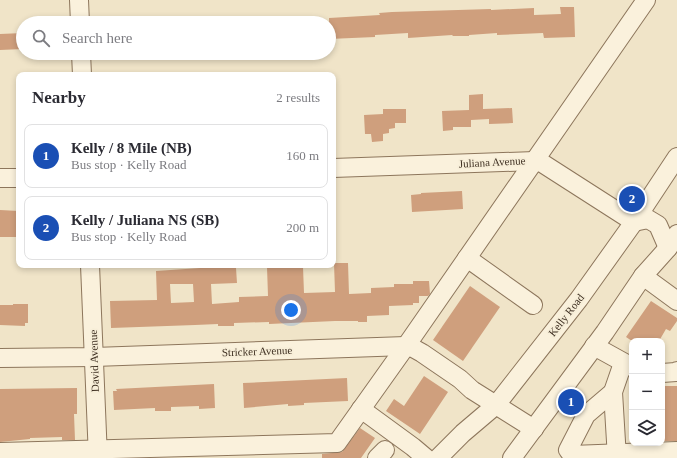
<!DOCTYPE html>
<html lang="en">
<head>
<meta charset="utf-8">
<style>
  body { margin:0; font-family:Georgia,serif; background:#f2f2f3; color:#2b2b33 }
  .controls { position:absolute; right:12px; bottom:12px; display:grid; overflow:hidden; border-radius:8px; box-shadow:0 2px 6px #0003 }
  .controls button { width:36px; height:36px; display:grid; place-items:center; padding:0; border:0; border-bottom:1px solid #e1e1e2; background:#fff; color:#2b2b33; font:20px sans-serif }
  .you { position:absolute; left:291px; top:310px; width:14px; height:14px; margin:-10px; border:3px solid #fff; border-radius:50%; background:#1a73e8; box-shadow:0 0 0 6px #1a73e833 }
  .badge { display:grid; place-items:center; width:26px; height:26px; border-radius:50%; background:#9e2a2b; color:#fff; font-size:13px; font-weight:700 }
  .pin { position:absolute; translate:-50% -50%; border:2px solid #fff; box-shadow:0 1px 4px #0006 }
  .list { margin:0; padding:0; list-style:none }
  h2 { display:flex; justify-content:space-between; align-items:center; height:52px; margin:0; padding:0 16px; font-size:17px }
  h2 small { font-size:13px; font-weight:400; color:#7c7c81 }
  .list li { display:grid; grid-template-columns:26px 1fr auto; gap:12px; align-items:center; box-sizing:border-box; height:64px; margin:0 8px 8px; padding:0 8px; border:1px solid #e1e1e2; border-radius:8px }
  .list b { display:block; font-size:15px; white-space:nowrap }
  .list p { margin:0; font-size:13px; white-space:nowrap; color:#7c7c81 }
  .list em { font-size:13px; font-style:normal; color:#7c7c81 }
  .icon { flex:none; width:22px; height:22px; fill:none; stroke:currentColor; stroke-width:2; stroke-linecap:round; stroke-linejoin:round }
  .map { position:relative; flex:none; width:677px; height:458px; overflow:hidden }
  .search { position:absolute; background:#fff; box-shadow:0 2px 6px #0003; left:16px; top:16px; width:320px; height:44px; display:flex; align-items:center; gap:10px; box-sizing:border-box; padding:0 14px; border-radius:22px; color:#7c7c81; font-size:15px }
  .panel { position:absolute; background:#fff; box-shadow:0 2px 6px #0003; left:16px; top:72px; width:320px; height:196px; border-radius:8px }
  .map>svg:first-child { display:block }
</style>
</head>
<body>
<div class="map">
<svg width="677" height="458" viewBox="0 0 677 458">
  <rect width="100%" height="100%" fill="#f0e4c8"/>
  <g fill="#cf9f7d" fill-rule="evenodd">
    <polygon points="560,7 574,7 575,37 544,38 543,33 497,35 497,33 469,35 469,36 453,36 452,35 408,38 408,33 375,35 375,37 329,39 329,18 380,15 379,13 392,12 491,9 491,10 534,8 534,15 561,14"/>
    <polygon points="23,33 23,49 0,50 0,34"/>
    <polygon points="483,94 483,109 512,108 513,123 489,124 489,119 471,120 471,127 453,127 453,130 443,131 442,111 469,110 469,95"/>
    <polygon points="383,109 406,109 406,123 395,123 395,128 389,129 389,133 383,134 383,141 372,142 371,134 365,134 364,115 383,114"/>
    <polygon points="462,191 463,209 412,212 411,195 421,194 421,193"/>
    <polygon points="0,210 19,211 19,237 0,237"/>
    <path d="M334,263h14l1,31 22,-1v-5l23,-1v-3h19v-3h16l1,13 -2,2h-9v7h-6v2l-24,1v9l-22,1v6h-9v-1h-23l-66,3v-2l-35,1v3h-16v-2l-23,1 -84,3 -1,-27 47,-1 -1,-29 44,-3h36l1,15 -26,1 1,20 27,-2v-5l29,-1 -1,-29 14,-1v2l22,-1 1,26 31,-1zM170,284h23l1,18 -23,1z"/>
    <polygon points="470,286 500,307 463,361 433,340"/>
    <polygon points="651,301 677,318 677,321 670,331 666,329 659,341 632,341 626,337"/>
    <polygon points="13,304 28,304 28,323 25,323 25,326 0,325 0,305 13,305"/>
    <polygon points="424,376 448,392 420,434 386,411 394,399 404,406"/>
    <polygon points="347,378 348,401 304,403 304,405 288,406 288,404 244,408 243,383"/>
    <polygon points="214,384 215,408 199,409 199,406 171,407 171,411 155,411 155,408 114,410 113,391 117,391 116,389"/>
    <rect x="662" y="386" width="15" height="55"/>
    <polygon points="77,388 77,414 74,414 75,440 62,440 62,437 30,438 30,439 0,442 0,389"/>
    <polygon points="360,428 375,438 361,458 322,458 322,454 342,452"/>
  </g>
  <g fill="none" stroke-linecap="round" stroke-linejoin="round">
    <g stroke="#8d765c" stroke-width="20">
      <g id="minor">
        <polyline points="79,0 80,23"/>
        <polyline points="81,53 82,75"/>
        <polyline points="333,168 535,161 542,163 634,222 648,219 658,225 668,248"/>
        <polyline points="0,178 19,178"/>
        <polyline points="467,258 533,305"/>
        <polyline points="90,265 98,458"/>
        <polyline points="643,276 677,301"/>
        <polyline points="594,346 632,367"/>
        <polyline points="0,358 94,357 406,346 413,348 422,353 460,379 472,390 534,429"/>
        <polyline points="662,373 676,372 677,371"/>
        <polyline points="613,392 586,415 568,450 572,455 677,451"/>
        <polyline points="361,409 413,447 426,458"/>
        <polyline points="0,452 337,443 406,346 646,0"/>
        <polyline points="377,458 385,450"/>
        <polyline points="438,458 463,433 496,405 579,299 634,222 677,157"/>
        <polyline points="512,458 605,332 643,276 668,248 677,234"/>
        <polyline points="617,458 613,392 623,363"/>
      </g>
    </g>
    <use href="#minor" stroke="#faf1dc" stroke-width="18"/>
  </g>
  <g text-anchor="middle" stroke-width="3.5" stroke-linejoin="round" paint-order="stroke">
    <g font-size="11" fill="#3d2e20" stroke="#f7eed8">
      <text transform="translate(492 162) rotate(-3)" y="4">Juliana Avenue</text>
      <text transform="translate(566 315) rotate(-52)" y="4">Kelly Road</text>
      <text transform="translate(257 351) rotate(-2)" y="4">Stricker Avenue</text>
      <text transform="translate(94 361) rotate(-92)" y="4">David Avenue</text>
    </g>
  </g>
</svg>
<div class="controls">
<button>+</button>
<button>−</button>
<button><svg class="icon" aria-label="layers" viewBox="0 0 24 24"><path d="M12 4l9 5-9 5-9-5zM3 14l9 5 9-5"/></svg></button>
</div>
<div class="you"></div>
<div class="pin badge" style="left:571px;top:402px;background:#1a4fb4">1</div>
<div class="pin badge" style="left:632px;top:199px;background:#1a4fb4">2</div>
<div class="search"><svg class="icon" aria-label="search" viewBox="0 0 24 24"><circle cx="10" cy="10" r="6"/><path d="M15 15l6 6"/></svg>Search here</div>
<section class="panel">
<h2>Nearby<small>2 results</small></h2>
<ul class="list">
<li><span class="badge" style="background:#1a4fb4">1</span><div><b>Kelly / 8 Mile (NB)</b><p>Bus stop · Kelly Road</p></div><em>160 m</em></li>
<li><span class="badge" style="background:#1a4fb4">2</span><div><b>Kelly / Juliana NS (SB)</b><p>Bus stop · Kelly Road</p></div><em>200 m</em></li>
</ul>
</section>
</div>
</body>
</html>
